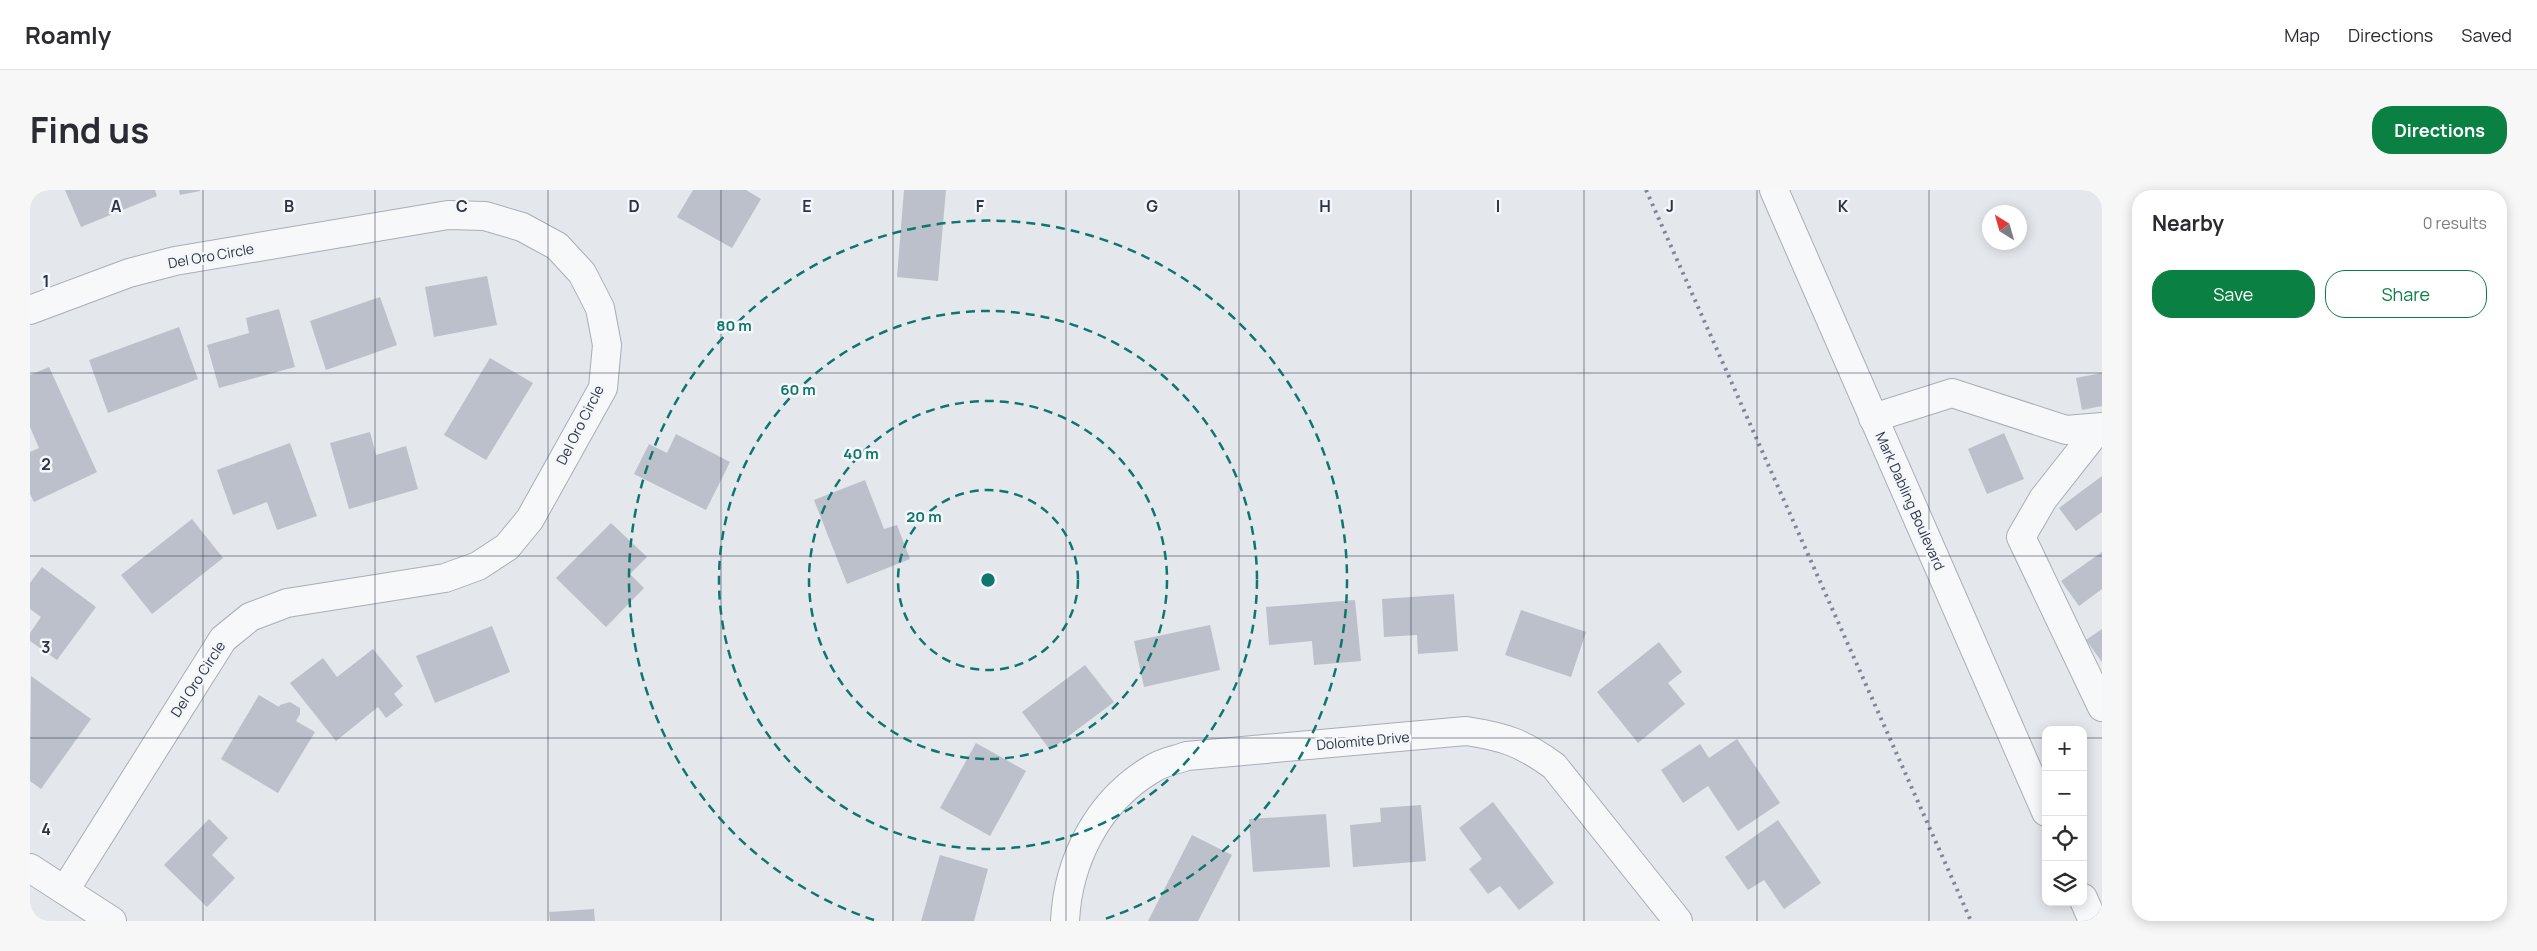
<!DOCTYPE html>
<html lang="en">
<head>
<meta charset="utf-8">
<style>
  body { margin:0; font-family:Manrope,sans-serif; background:#f7f7f7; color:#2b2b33 }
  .controls { position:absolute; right:15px; bottom:15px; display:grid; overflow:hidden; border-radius:10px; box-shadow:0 2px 12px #0003 }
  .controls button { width:45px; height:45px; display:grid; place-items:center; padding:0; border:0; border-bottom:1px solid #e1e1e2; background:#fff; color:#2b2b33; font:25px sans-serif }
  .compass { position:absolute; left:1952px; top:15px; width:45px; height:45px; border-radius:50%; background:#fff; box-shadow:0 2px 12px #0003; rotate:323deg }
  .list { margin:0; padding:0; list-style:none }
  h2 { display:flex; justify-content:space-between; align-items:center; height:65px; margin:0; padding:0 20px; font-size:21px }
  h2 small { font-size:16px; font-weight:400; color:#7c7c81 }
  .actions { display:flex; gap:10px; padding:15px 20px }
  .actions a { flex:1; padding:11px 0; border:1px solid #0b8043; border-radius:20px; text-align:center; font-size:18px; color:#0b8043 }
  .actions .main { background:#0b8043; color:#fff }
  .icon { flex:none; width:28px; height:28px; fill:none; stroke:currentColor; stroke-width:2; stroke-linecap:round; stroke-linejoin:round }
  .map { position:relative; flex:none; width:2072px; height:731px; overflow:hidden; border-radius:20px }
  header { display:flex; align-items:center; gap:30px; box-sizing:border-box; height:70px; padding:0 25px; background:#fff; border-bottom:1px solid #e1e1e2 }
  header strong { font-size:24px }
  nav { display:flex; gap:28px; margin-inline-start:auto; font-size:18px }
  .intro { display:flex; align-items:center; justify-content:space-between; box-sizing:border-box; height:120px; padding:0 30px }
  h1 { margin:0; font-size:35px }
  .button { padding:12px 22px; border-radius:20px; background:#0b8043; color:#fff; font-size:18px; font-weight:700 }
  main { display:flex; gap:30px; padding:0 30px }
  aside { flex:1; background:#fff; border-radius:20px; box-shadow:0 2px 12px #0003 }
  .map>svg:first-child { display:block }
</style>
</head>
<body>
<header>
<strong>Roamly</strong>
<nav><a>Map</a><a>Directions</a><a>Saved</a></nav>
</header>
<div class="intro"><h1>Find us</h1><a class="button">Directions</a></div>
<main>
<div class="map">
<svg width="2072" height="731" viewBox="0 0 2072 731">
  <rect width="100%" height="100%" fill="#e4e7ec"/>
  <g fill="#bbc0ca">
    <polygon points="35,0 125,0 127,6 51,37"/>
    <polygon points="149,0 170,0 170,1 150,5"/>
    <polygon points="663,0 716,0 731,9 702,58 647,27"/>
    <polygon points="874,0 916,0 908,91 867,87"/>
    <polygon points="457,86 467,135 404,147 395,97"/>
    <polygon points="350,107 367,155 296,180 280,131"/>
    <polygon points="249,119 265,177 189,198 177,155 219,143 216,128"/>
    <polygon points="149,137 168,189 78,223 59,170"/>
    <polygon points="460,168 503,193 456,270 414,245"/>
    <polygon points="19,177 67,282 4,312 0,304 0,262 9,258 0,237 0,185"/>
    <polygon points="2072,183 2072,216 2052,220 2046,188"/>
    <polygon points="340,242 346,265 376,256 388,299 319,319 300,253"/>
    <polygon points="1974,243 1994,289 1957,304 1938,259"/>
    <polygon points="646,244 700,272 676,320 604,284 619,254 637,263"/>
    <polygon points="260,253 287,326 247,340 237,312 203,325 187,280"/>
    <polygon points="2072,286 2072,322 2046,341 2029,318"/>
    <polygon points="835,290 854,339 867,335 880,369 817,394 784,310"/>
    <polygon points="162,329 193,368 122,424 91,385"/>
    <polygon points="581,333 617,367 600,384 614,398 576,437 526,388"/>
    <polygon points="2072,362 2072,399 2049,416 2031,391"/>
    <polygon points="12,377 66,417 27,470 0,451 0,443 11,427 0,419 0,393"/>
    <polygon points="1424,404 1428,461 1388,464 1387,445 1354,447 1352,409"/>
    <polygon points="1325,410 1331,471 1284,475 1282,451 1239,455 1236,417"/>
    <polygon points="1491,420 1556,442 1541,487 1475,465"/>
    <polygon points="1180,435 1190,480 1114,497 1104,451"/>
    <polygon points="462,436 480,482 405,513 386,466"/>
    <polygon points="2072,439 2072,472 2056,450"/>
    <polygon points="1629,452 1652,482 1638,493 1655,514 1608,553 1567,502"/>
    <polygon points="343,459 373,496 364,504 373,515 356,528 348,517 306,551 260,493 293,468 307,487"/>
    <polygon points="1055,475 1084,512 1020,560 992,522"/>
    <polygon points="1,486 61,529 11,599 0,591"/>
    <polygon points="229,505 249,517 250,515 260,512 270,518 270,524 266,531 285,542 248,603 191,569"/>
    <polygon points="1707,549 1750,613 1708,641 1678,596 1653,613 1631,580 1670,554 1679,568"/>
    <polygon points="946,553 996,581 960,646 910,618"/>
    <polygon points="1463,612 1524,693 1489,720 1470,696 1458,704 1439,679 1452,669 1429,638"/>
    <polygon points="1391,615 1396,671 1323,677 1320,635 1351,632 1350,618"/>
    <polygon points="1296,624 1300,677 1223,682 1219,629"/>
    <polygon points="179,629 198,648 182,665 205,688 177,717 134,675"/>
    <polygon points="1748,630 1791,693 1754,719 1734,690 1718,700 1695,667"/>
    <polygon points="1162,645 1202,665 1168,731 1118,731"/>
    <polygon points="910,665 958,679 944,731 891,731"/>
    <polygon points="564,719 565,731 520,731 519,722"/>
  </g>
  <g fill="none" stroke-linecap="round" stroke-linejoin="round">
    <g stroke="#a9aeb7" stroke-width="30">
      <g id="minor">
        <polyline points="1744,0 2016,622"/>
        <polyline points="0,120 99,83 145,71 418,25 455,26 492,37 527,56 552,83 570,118 577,155 573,198 500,329 477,357 448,376 415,388 257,413 220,427 193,449 35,700"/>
        <polyline points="1843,228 1922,203 2036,240 2072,237"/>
        <polyline points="2069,238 2013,309 1991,347 2072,517"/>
        <polyline points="0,678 82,731"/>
        <polyline points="2053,708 2063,731"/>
        <path d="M1035,731c3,-61 33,-120 87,-152 10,-7 24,-9 35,-13l279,-25c40,6 56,12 88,35l124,155"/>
      </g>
    </g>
    <use href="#minor" stroke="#f7f8fa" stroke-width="28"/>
    <polyline stroke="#7d8696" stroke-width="4" stroke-dasharray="2.5 5" stroke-linecap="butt" points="1616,0 1941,731"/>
  </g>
  <path fill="none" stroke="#2b3445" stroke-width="1" stroke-opacity="0.55" d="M173,0v731M345,0v731M518,0v731M691,0v731M863,0v731M1036,0v731M1209,0v731M1381,0v731M1554,0v731M1727,0v731M1899,0v731M0,183h2072M0,366h2072M0,548h2016M2053,548h19"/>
  <g fill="none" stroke="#0f766e" stroke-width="2.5" stroke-dasharray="9 6">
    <circle cx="958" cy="390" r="90"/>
    <circle cx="958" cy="390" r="179"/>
    <circle cx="958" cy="390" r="269"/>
    <path d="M844 730A359 359 0 1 1 1072 730"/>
  </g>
  <g text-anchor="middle" stroke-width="5" stroke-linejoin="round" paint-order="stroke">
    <g font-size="14" fill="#2b3445" stroke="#f4f6f9">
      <text transform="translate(181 66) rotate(-10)" y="5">Del Oro Circle</text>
      <text transform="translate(550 235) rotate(-63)" y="5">Del Oro Circle</text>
      <text transform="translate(1880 311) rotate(66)" y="5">Mark Dabling Boulevard</text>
      <text transform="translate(168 489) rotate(-57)" y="5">Del Oro Circle</text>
      <text transform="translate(1333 551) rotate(-5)" y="5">Dolomite Drive</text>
    </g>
  </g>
  <g font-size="16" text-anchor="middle" font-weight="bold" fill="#2b3445" stroke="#f4f6f9" stroke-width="5" stroke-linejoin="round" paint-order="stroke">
    <text x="86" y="22">A</text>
    <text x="259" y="22">B</text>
    <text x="432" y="22">C</text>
    <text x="604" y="22">D</text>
    <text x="777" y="22">E</text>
    <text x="950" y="22">F</text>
    <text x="1122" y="22">G</text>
    <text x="1295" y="22">H</text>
    <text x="1468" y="22">I</text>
    <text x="1640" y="22">J</text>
    <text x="1813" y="22">K</text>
    <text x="16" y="97">1</text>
    <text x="16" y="280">2</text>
    <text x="16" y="463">3</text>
    <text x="16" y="645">4</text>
  </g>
  <circle cx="958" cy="390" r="8" fill="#0f766e" stroke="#f4f6f9" stroke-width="2.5"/>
  <g font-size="15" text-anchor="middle" font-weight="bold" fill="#0f766e" stroke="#f4f6f9" stroke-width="5" stroke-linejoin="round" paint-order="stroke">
    <text x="704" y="141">80 m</text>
    <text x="768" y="205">60 m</text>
    <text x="831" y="269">40 m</text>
    <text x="894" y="332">20 m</text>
  </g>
</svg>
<div class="controls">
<button>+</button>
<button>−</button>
<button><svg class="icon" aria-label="locate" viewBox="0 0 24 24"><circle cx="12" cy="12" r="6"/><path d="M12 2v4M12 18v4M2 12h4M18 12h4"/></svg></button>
<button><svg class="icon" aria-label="layers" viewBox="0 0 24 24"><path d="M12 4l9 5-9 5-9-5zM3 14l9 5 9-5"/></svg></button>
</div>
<svg class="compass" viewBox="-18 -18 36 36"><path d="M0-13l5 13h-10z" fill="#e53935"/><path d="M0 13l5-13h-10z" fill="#7c7c81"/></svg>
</div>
<aside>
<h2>Nearby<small>0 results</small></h2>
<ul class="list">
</ul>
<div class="actions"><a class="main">Save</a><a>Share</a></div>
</aside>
</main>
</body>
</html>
